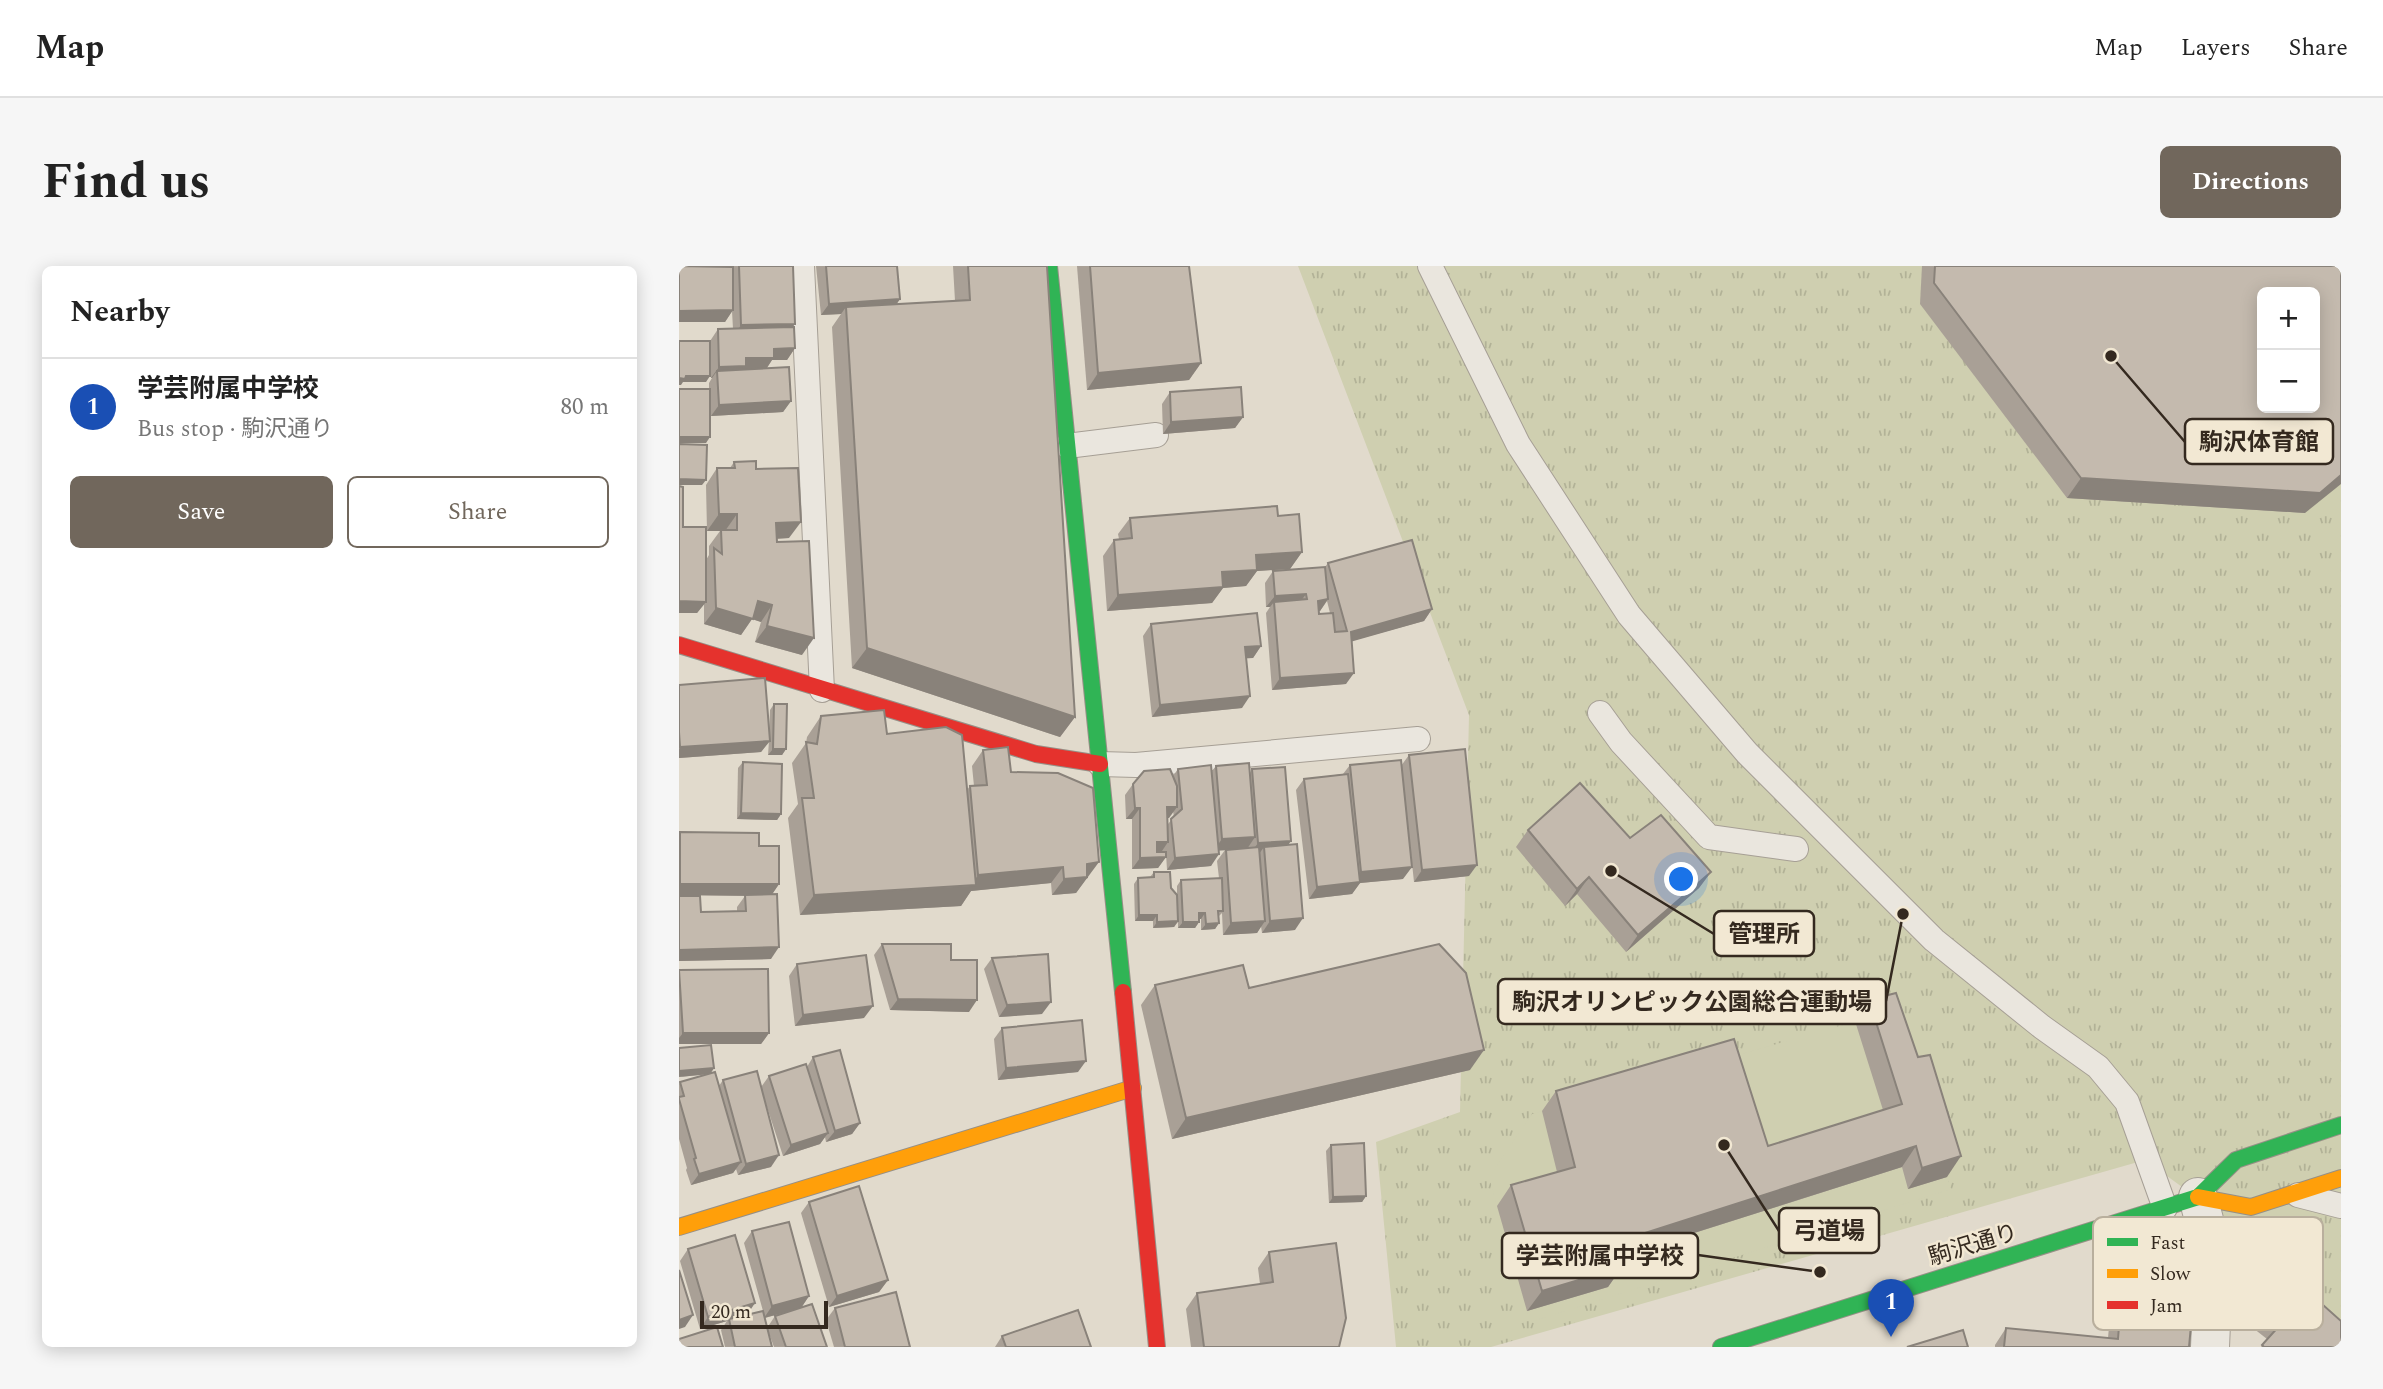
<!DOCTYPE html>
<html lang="en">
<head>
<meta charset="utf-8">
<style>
  body { margin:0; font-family:Spectral,"Noto Sans JP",serif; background:#f6f6f6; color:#222 }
  .controls { position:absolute; right:21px; top:21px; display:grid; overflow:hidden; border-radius:10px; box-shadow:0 4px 18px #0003 }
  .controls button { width:63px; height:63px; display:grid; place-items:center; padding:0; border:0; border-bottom:2px solid #e0e0e0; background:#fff; color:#222; font:35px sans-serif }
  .scale { position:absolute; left:21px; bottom:18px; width:128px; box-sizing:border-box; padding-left:7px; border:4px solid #34291f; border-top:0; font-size:19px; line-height:24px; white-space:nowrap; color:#34291f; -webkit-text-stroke:5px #f2e8d3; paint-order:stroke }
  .you { position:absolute; left:1003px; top:614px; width:24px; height:24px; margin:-18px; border:5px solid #fff; border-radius:50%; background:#1a73e8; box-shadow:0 0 0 10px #1a73e833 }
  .badge { display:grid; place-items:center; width:46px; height:46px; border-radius:50%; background:#71675c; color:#fff; font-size:23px; font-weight:700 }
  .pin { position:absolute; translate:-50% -58px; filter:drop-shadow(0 2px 4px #0008) }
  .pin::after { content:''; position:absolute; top:37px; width:24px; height:21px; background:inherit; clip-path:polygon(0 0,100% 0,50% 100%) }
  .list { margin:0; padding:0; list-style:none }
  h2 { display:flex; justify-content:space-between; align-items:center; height:91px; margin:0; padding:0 28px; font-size:30px }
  h2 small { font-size:23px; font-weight:400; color:#767676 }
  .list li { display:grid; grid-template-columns:46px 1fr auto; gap:21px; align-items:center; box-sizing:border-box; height:98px; padding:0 28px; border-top:2px solid #e0e0e0 }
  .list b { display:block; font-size:26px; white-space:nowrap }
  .list p { margin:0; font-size:23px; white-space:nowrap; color:#767676 }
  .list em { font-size:23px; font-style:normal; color:#767676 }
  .actions { display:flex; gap:14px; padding:21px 28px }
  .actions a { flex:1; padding:16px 0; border:2px solid #71675c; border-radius:10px; text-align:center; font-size:24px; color:#71675c }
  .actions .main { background:#71675c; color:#fff }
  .map { position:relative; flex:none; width:1662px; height:1081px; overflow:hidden; border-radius:10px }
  header { display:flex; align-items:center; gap:42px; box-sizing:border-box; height:98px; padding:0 35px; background:#fff; border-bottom:2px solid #e0e0e0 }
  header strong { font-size:33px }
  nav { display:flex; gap:38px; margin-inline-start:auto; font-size:24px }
  .intro { display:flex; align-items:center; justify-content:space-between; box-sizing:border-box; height:168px; padding:0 42px }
  h1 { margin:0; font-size:49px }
  .button { padding:18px 32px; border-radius:10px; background:#71675c; color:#fff; font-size:24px; font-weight:700 }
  main { display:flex; gap:42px; padding:0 42px }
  aside { flex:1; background:#fff; border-radius:10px; box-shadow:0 4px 18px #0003 }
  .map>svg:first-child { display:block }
</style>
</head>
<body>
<header>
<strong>Map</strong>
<nav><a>Map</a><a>Layers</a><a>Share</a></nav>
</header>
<div class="intro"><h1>Find us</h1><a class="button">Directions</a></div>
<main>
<aside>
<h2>Nearby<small></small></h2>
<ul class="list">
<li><span class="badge" style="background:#1a4fb4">1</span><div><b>学芸附属中学校</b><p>Bus stop · 駒沢通り</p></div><em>80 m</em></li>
</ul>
<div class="actions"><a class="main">Save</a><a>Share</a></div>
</aside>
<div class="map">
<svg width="1662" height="1081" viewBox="0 0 1662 1081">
  <defs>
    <pattern id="park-tufts" width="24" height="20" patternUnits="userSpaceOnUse" patternTransform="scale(1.75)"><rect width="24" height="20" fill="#cfcfb0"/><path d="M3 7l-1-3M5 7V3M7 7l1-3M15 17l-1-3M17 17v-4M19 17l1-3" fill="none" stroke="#b2b297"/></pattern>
  </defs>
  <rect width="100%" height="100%" fill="#e1dacc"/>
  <path fill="url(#park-tufts)" fill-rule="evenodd" d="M619,0h1043v1057l-60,-64 -136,-99 -654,187h-95l-20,-205 84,-30 9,-397zM1583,26h53v116h-53z"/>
  <polygon fill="#cfcfb0" points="1216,744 1272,923 851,1056 810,911 853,848"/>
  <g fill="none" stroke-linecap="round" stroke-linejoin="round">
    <g stroke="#a69f95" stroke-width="26">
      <g id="lane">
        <polyline points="123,0 143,424"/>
        <polyline points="751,0 839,178 950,349 1068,487 1255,674 1363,761 1419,801 1448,836 1486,942"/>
        <polyline points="388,180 477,169"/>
        <polyline points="921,447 942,476 1030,571 1117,583"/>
        <polyline points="421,498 457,499 739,473"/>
        <polyline points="1619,929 1662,940"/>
      </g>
    </g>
    <g stroke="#a69f95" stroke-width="40">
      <polyline id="street" points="1519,931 1530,973 1533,1035 1531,1081"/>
    </g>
    <g stroke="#968f86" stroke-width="18">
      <g id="fast">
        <polyline points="370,0 444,726"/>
        <polyline points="1042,1081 1519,931 1557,894 1662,859"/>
      </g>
    </g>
    <g stroke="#968f86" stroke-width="18">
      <g id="slow">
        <polyline points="1519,931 1572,941 1662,912"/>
        <polyline points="0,961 454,822"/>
      </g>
    </g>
    <g stroke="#968f86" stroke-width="18">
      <g id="jam">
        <polyline points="0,379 357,488 421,498"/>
        <polyline points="444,726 478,1081"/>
      </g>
    </g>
    <use href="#lane" stroke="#eae6de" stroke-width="24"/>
    <use href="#street" stroke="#eae6de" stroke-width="38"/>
    <use href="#fast" stroke="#30b455" stroke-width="16"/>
    <use href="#slow" stroke="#ff9f0a" stroke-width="16"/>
    <use href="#jam" stroke="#e5322d" stroke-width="16"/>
  </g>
  <g fill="#a9a096" fill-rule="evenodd">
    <polygon points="52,0 114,0 114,61 116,82 108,94 93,94 88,102 112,135 104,146 32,150 31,134 27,177 0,177 30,123 30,117 33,112 32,112 31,90 27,116 4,116 2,119 39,63 54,63 53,45 46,56"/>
    <polygon points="137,0 218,0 221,33 217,38 276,35 274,0 368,0 396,451 381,471 173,402 153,61 162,48 142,49"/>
    <polygon points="398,0 510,0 522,97 510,114 408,124"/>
    <polygon points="1243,0 1662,0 1626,247 1388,232 1241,38"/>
    <polygon points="491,126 564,151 556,162 484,168 483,138"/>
    <polygon points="55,196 77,203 110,272 98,273 98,276 123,389 76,376 82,356 73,353 62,369 25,358 25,338 18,347 4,261 27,294 30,289 30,280 41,265 28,265 27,219 38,202 51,202"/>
    <polygon points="599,250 623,286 611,303 578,305 567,320 544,322 533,337 428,345 424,290 435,274 440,273 439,268 451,252"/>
    <path d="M649,297l104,46 -8,12 -73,20 -5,43 -74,6 -6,-77 4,-6h-4l-1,-24 8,-12 52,-4zM648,335l3,12 -11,1v-3h1z"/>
    <polygon points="472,358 582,380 574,392 567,392 563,442 473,451 464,370"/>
    <polygon points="0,419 90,469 91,444 95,438 107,483 103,489 89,489 90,475 82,486 0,492"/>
    <polygon points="142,450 208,468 288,524 291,520 295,520 293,500 304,484 332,506 409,612 407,613 397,627 373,629 372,617 292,625 282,640 121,649 109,552 119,538 113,497 127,477 128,471"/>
    <polygon points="730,489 790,610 735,616 724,514 724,613 681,617 673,628 630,633 617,524 625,513 664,508 671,499 722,500"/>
    <polygon points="64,496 102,548 98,554 58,553 59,502"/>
    <path d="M537,500l34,7 2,-4 36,76 7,85 -33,3 -1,-7 -4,7 -34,2 -1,-22 -4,4 1,6 -4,6 -14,1v-11h-2v3l-4,6h-17v-6l-4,5 -21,1v-7h-18l-1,-37 4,-6 12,-1 4,-5 23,22v-8l4,-6 38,-2 -2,-17 8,-11h-7l-7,16 -44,4 -1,-17v4l-8,11 -26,1v-50h-6l-1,-24 8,-11 40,-8 5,-7 33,3zM494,545l1,6 -6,7v-6z"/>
    <polygon points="849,564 951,572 1032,606 1020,622 947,686 898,628 886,640 837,581"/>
    <polygon points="1,566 80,580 100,618 93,628 92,693 0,695 0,630 22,646 58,645 58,641 66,630 0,629 0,567"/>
    <polygon points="203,678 272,694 290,746 211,744 195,689"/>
    <polygon points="313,692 363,748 320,751 305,703"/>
    <polygon points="118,698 185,752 116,760 110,710"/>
    <polygon points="0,704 90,767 82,778 0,778"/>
    <polygon points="476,719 570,722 791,804 493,873 462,739"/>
    <polygon points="1190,734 1268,911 1229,923 1223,901 940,991 943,1001 929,1021 848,1045 818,940 832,919 878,906 863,845 877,825 1089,880 1204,844 1176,755"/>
    <polygon points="323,762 399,806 319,814 315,773"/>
    <polygon points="134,791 181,857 173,868 147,876 146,871 141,878 104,890 85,832 92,901 59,909 57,903 54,907 12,919 7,904 8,902 0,873 0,818 1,816 30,808 0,811 35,802 31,808 40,820 44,814 82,821 90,810 128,801"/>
    <polygon points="652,879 687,930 683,936 650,937 647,885"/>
    <polygon points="130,936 209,1014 200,1026 150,1041 122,947"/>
    <polygon points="73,965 130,1030 122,1042 148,1081 95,1081 88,1062 96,1050 121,1042 86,1052 93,1081 46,1081 42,1064 48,1055 21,1063 1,995 9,983 68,1049 84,1045 65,977"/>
    <polygon points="590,986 660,1081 512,1081 507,1043 518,1027 581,1018 579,1002"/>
    <polygon points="1485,1005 1510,1081 1316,1081 1316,1079 1327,1062 1429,1072 1432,1038 1443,1022 1473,1023"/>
    <polygon points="156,1042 231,1081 155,1081 147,1054"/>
    <polygon points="1586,1045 1662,1081 1582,1081 1588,1073 1574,1062"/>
    <polygon points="323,1070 412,1081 316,1081"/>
  </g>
  <g fill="#89827a">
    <polygon points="221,33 213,45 167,41 162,48 142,49 150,38"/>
    <polygon points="54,44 46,56 0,56 0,45"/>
    <polygon points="116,58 108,69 54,71 62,59"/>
    <polygon points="116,82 108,94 93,94 87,103 38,105 33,112 32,112 40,101 95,83"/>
    <polygon points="522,97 510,114 408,124 419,107"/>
    <polygon points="7,110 31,110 27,116 4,116 2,119 0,119 0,112"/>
    <polygon points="112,135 104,146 32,150 40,139"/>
    <polygon points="564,151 556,162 484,168 492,156"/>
    <polygon points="0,171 31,171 27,177 0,177"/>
    <polygon points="1662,209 1662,218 1626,247 1388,232 1402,212"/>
    <polygon points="0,213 27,214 23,219 0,219"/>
    <polygon points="40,248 58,248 46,265 28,265"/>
    <polygon points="122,256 110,272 86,273 97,257"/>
    <polygon points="623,286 611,303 578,305 567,320 544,322 533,337 428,345 439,329 543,306 577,289"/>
    <polygon points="627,328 619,339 595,336 591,341 587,341 596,330"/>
    <polygon points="649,333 641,345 631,346 639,335"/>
    <polygon points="0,335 27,336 18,347 0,347"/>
    <polygon points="79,335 93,339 82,356 73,353 62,369 25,358 37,342"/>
    <polygon points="753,343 745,355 664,378 672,366"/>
    <polygon points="88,360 135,372 123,389 76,376"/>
    <polygon points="582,380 574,392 557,393 566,381"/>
    <polygon points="188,382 396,451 381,471 173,402"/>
    <polygon points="675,407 667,418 593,424 601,412"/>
    <polygon points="571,430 563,442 473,451 481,439"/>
    <polygon points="91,475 82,486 0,492 0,483 1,481"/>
    <polygon points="94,483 107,483 103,489 89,489"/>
    <polygon points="488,541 498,541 490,552 480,552"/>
    <polygon points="456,542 461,542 453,553 447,553"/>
    <polygon points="62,547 102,548 98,554 58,553"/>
    <polygon points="576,571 568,583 534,585 543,573"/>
    <polygon points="612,575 604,586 585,581 580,588 571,588 579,577"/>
    <polygon points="478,576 489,576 481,588 470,588"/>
    <polygon points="540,588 532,600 488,604 496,592"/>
    <polygon points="487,591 479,602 453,603 461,592"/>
    <polygon points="420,596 397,627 373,629 385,613 408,598"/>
    <polygon points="798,599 790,610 735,616 743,604"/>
    <polygon points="384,601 372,617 292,625 282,640 121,649 135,629 292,620 299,609"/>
    <polygon points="733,601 724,613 681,617 673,628 630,633 638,621 674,617 682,606"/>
    <polygon points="1032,606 1020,622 947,686 959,669"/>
    <polygon points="910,611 898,628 886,640 898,623"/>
    <polygon points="1,618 100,618 92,630 0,629 0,619"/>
    <polygon points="520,647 526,647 522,653 515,653"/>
    <polygon points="460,649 478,649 474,655 456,655"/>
    <polygon points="624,652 616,664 583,667 591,655"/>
    <polygon points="499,655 495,661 474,662 478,656"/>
    <polygon points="586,655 578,667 544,669 552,657"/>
    <polygon points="504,656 520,656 516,662 499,662"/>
    <polygon points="540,657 536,663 522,664 527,658"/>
    <polygon points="100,681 92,693 0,695 0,684"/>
    <polygon points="219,733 298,734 290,746 211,744"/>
    <polygon points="372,736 363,748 320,751 328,739"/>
    <polygon points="194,740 185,752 116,760 124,749"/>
    <polygon points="4,767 90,767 82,778 0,778 0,772"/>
    <polygon points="805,784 791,804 493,873 507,852"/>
    <polygon points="407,795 399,806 319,814 327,802"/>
    <polygon points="35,802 31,808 0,811 0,805"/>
    <polygon points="181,857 173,868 147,876 156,865"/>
    <polygon points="149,867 141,878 104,890 112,879"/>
    <polygon points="1237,880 1223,901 920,997 935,977"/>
    <polygon points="100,889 92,901 59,909 67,898"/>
    <polygon points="1282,890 1268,911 1229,923 1243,902"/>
    <polygon points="62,896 54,907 12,919 20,908"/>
    <polygon points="687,930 683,936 650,937 654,931"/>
    <polygon points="943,1001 929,1021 848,1045 863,1025"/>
    <polygon points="209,1014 200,1026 150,1041 158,1030"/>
    <polygon points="130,1030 122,1042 85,1052 93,1040"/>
    <polygon points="76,1037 68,1049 50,1053 48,1055 21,1063 29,1051"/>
    <polygon points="14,1049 6,1061 0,1063 0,1054"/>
  </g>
  <g fill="#c4baae" stroke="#89827a" stroke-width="2" fill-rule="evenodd">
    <polygon points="0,0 54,1 54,44 0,45"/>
    <polygon points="60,0 114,0 116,58 62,59"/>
    <polygon points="147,0 218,0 221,33 150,38"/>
    <polygon points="289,0 368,0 396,451 188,382 167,41 291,34"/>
    <polygon points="411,0 510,0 522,97 419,107"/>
    <path d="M1256,0h406v209l-21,18 -239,-15 -147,-195zM1583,26h53v116h-53z"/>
    <polygon points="115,61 116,82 95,83 95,92 67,92 67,100 40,101 39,63"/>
    <polygon points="0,75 31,75 31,110 7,110 6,113 0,112"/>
    <polygon points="110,101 112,135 40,139 38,105"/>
    <polygon points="562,121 564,151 492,156 491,126"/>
    <rect x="0" y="123" width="31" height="48"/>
    <polygon points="0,178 28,179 27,214 0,213"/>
    <polygon points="77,195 77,203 119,202 122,256 97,257 98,276 130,275 135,372 88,360 93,339 79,335 74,353 37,342 35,282 43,288 42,264 58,264 58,248 40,248 38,202 56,202 55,196"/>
    <polygon points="0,220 4,221 4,261 27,261 27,336 0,335"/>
    <polygon points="598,240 599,250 620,248 623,286 577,289 578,304 543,306 544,321 439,329 435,274 453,272 451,252"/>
    <polygon points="733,274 753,343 672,366 675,407 601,412 595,336 628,333 627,328 596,330 594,305 646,301 649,333 639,335 640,348 654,347 656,366 668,365 649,297"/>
    <polygon points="578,347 582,380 566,381 571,430 481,439 472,358"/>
    <polygon points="86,412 91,475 1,481 0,466 0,419"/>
    <polygon points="95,438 108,438 107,483 94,483"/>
    <polygon points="205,444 208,468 267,461 283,469 297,619 135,629 123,532 135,532 127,476 138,478 142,450"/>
    <polygon points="329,481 332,506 379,507 414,522 420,596 408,598 408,611 385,613 384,601 299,609 291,520 308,519 304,484"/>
    <polygon points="786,483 798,599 743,604 730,489"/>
    <polygon points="722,494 733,601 682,606 671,499"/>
    <polygon points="64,496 103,498 102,548 62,547"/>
    <polygon points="570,497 576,571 543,573 537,500"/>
    <polygon points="532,499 540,588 496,592 492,553 503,543 499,503"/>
    <polygon points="606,501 612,575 579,577 573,503"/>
    <polygon points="491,503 498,520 498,541 488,541 489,576 478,576 478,586 487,586 487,591 461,592 461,542 456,542 454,518 465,505"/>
    <polygon points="669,508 681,616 638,621 625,513"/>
    <polygon points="901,517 951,572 982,549 1032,606 959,669 910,611 898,623 849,564"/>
    <polygon points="1,566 80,567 80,580 100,580 100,618 1,618"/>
    <polygon points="618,578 624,652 591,655 585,581"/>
    <polygon points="580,581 586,655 552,657 547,584"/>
    <polygon points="475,606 491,606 492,622 498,629 499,655 478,656 478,649 460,649 459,612 475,611"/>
    <polygon points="543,612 544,645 539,645 540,657 527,658 526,647 520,647 520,656 504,656 502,614"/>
    <polygon points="98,628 100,681 0,684 0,630 21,630 22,646 67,645 66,629"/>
    <polygon points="203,678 272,678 272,694 298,694 298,734 219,733"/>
    <polygon points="760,678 787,707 805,784 507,852 476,719 564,699 570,722"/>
    <polygon points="369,688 372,736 328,739 313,692"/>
    <polygon points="187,689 194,740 124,749 118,698"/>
    <polygon points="89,703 90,767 4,767 0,704"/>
    <polygon points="1217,727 1239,791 1251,789 1282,890 1243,902 1237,880 935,977 943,1001 863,1025 832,919 896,901 877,825 1055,773 1089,880 1223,838 1190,734"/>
    <polygon points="403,754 407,795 327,802 323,762"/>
    <polygon points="32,779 35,802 0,805 0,782"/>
    <polygon points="161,784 181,857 156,865 134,791"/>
    <polygon points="127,798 149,867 112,879 90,810"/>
    <polygon points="78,805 100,889 67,898 44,814"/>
    <polygon points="36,806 62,896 20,908 15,893 17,892 0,833 0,831 5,830 1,816"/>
    <polygon points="685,877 687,930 654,931 652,879"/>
    <polygon points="180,920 209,1014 158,1030 130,936"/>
    <polygon points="110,956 130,1030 93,1040 73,965"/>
    <polygon points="56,969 76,1037 29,1051 9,983"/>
    <polygon points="657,977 667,1052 660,1081 525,1081 518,1027 594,1016 590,986"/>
    <polygon points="0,1004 14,1049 0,1054"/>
    <polygon points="1485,1005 1517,1005 1510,1081 1325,1081 1327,1062 1439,1073 1443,1022 1481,1023"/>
    <polygon points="1615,1013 1662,1055 1662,1077 1658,1081 1585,1081 1583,1079 1601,1059 1586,1045"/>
    <polygon points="217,1026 231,1081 166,1081 156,1042"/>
    <polygon points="133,1038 148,1081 107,1081 96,1050"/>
    <polygon points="399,1044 412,1081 327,1081 323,1070"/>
    <polygon points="84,1045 93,1081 56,1081 50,1053"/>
    <polygon points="38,1061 44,1081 0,1081 0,1073"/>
    <polygon points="1284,1064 1289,1081 1228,1081"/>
  </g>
  <g text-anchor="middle" stroke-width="5" stroke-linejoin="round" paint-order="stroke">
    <g font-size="23" fill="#34291f" stroke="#f2e8d3">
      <text transform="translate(1294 978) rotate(-17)" y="8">駒沢通り</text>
    </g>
  </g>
  <rect x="1414" y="951" width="230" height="113" rx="10" fill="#f2e8d3" stroke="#b9af9d" stroke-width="2"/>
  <rect x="1428" y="972" width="31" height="8" fill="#30b455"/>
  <rect x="1428" y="1003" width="31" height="9" fill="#ff9f0a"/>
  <rect x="1428" y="1035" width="31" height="8" fill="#e5322d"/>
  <g font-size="19" fill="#34291f">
    <text x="1471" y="983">Fast</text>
    <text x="1471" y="1014">Slow</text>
    <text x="1471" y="1046">Jam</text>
  </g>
  <path fill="none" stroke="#34291f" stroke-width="2.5" d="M1432 90L1506 176M932 605L1035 668M1224 648L1207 735M1045 879L1100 965M1141 1006L1019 989"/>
  <g fill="#34291f" stroke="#f2e8d3" stroke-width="2.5">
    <circle cx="1432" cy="90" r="7"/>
    <circle cx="932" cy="605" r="7"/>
    <circle cx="1224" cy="648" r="7"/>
    <circle cx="1045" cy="879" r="7"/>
    <circle cx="1141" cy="1006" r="7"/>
  </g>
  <g fill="#f2e8d3" stroke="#34291f" stroke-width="2.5">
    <rect x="1506" y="153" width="148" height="45" rx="7"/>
    <rect x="1035" y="645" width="100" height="45" rx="7"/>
    <rect x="819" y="713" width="388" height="45" rx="7"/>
    <rect x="1100" y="942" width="100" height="45" rx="7"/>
    <rect x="823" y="967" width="196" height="45" rx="7"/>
  </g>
  <g font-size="24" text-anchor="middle" font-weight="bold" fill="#34291f">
    <text x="1580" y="184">駒沢体育館</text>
    <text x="1085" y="676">管理所</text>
    <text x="1013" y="744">駒沢オリンピック公園総合運動場</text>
    <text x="1150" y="973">弓道場</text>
    <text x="921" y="998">学芸附属中学校</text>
  </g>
</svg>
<div class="controls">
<button>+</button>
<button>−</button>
</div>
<div class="scale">20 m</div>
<div class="you"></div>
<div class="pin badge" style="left:1212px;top:1071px;background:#1a4fb4">1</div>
</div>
</main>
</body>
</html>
